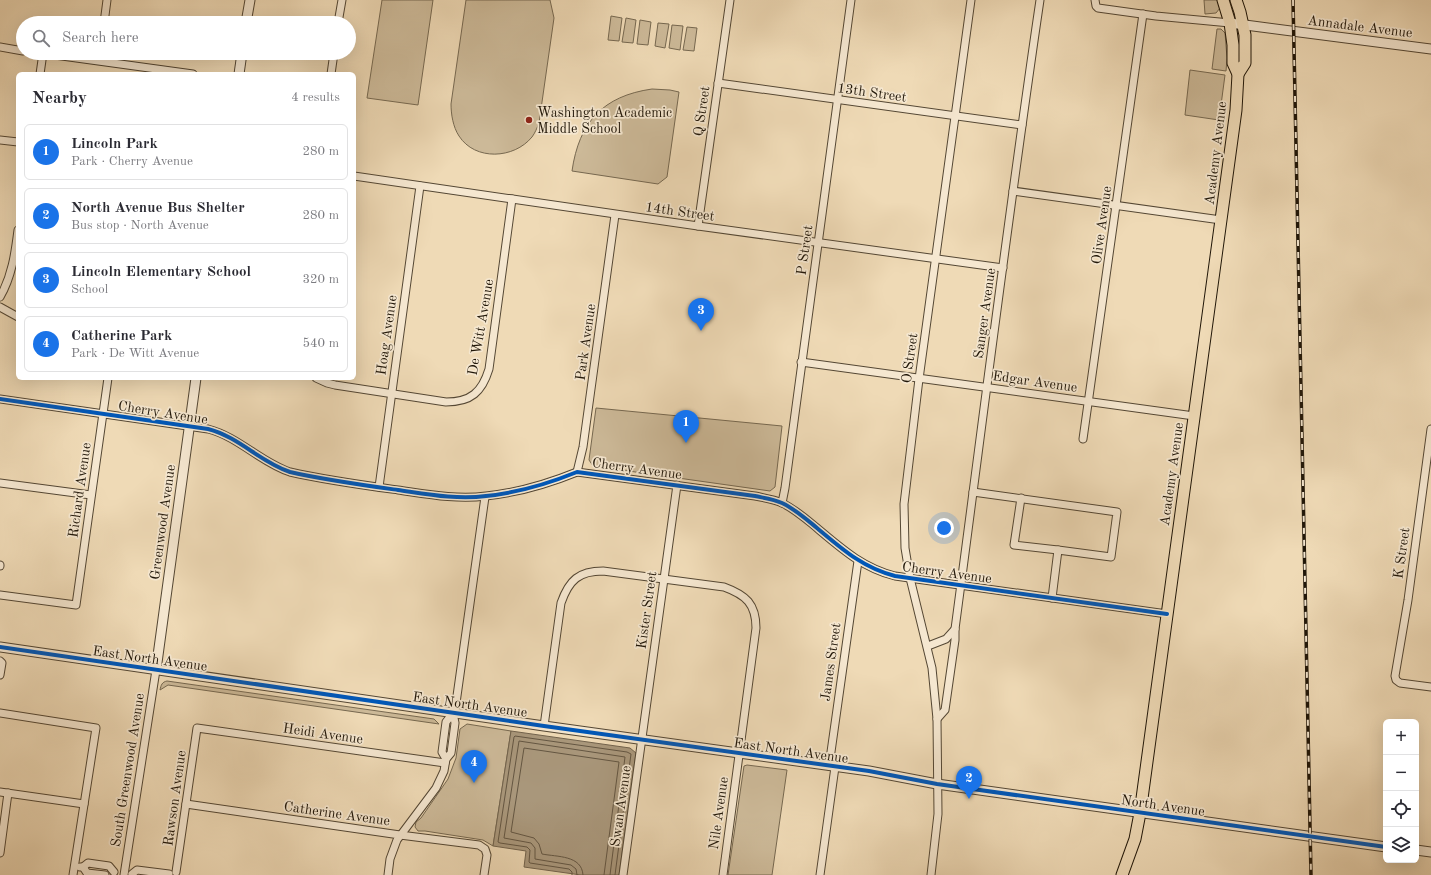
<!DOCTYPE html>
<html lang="en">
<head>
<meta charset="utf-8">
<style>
  body { margin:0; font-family:"Old Standard TT",serif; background:#f2f2f3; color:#2b2b33 }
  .controls { position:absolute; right:12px; bottom:12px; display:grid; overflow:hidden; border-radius:6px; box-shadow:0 4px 16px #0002 }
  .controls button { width:36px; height:36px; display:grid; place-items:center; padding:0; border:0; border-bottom:1px solid #e1e1e2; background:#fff; color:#2b2b33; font:20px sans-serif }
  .you { position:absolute; left:944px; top:528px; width:14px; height:14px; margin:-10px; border:3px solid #fff; border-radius:50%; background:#1a73e8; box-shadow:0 0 0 6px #1a73e833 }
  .badge { display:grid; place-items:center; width:26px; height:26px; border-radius:50%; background:#1a73e8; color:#fff; font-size:13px; font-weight:700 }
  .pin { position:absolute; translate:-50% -33px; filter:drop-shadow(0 1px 2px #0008) }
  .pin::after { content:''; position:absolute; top:21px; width:14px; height:12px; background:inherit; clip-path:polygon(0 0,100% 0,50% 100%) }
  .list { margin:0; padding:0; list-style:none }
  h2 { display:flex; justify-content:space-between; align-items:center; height:52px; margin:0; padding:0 16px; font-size:17px }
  h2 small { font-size:13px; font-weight:400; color:#7c7c81 }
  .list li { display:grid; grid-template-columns:26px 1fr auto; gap:12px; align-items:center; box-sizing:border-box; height:56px; margin:0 8px 8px; padding:0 8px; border:1px solid #e1e1e2; border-radius:6px }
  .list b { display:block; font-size:15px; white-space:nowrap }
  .list p { margin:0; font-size:13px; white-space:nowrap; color:#7c7c81 }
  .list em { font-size:13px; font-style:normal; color:#7c7c81 }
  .icon { flex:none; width:22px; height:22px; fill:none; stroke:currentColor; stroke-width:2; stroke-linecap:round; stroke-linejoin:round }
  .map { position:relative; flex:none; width:1431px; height:875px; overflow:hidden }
  .search { position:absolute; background:#fff; box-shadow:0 4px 16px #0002; left:16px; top:16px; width:340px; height:44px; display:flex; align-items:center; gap:10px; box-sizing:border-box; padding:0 14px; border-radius:22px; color:#7c7c81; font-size:15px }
  .panel { position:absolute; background:#fff; box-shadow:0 4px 16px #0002; left:16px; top:72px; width:340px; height:308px; border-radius:6px }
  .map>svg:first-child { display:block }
</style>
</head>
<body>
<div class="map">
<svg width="1431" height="875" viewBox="0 0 1431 875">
  <rect width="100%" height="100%" fill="#efdab6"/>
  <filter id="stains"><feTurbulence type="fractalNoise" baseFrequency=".005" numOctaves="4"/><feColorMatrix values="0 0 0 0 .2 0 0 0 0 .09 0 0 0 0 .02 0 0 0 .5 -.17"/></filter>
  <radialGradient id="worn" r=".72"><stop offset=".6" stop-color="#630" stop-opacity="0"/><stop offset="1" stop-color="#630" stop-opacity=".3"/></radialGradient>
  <g fill="#ccb998" stroke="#766850">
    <polygon points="382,0 433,0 418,105 367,98"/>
    <path d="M466,0h84l4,18 -15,105c-2,5 -4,10 -7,14 -18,22 -57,24 -73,-1 -6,-9 -8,-22 -8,-32z"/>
    <polygon points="1204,0 1217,0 1220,8 1216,13 1205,14"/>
    <polygon points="611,16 622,18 619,41 608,40"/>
    <polygon points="626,18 636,20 633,43 622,42"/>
    <polygon points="640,20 651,22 648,45 637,44"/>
    <polygon points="658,23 669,24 665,48 655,46"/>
    <polygon points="672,25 683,26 680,50 669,48"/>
    <polygon points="687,27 697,28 694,51 683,50"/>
    <polygon points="1217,29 1221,29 1225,33 1227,58 1226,71 1212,69"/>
    <polygon points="1190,70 1225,75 1219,120 1185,115"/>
    <path d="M652,89l18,1 9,2 -12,85 -9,7 -86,-13c7,-49 31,-75 80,-82z"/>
    <polygon points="596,408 782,426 775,487 770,491 593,466 589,460"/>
    <path d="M167,681l267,38 5,5 -271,-39 -8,5c1,-5 2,-8 7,-9z"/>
    <polygon points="467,724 511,731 493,846 483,840 425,831 418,831 415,827 416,822 421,818 448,779 456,758 460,729"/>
    <polygon points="747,765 787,770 772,875 728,875 744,766"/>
  </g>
  <polygon fill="#a9977b" stroke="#72634d" points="511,731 630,748 636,753 619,875 581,875 524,867 526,851 493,846"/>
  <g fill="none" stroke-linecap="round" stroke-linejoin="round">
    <g stroke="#645642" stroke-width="1">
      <polyline points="572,875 572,872 569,869 530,863 529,862 530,850 527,847 500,843 498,842 514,737 515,736 627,752 631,754 615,875"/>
      <polyline points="577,875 576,869 571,865 535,859 535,848 531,843 504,838 519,741 625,757 610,875"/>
      <path d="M583,875c-1,-20 -26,-18 -41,-21l-3,-10 -5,-6 -23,-6 13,-84 95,14 -15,113"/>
    </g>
    <g stroke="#544734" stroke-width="9">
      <g id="minor">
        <polyline points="1095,0 1096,6 1098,8 1156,16 1230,23"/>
        <polyline points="104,23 107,0"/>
        <polyline points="338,23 342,0"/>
        <polyline points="0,47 23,51"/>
        <polyline points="40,53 193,74"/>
        <polyline points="40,74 43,53"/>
        <polyline points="331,74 334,53"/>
        <polyline points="718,83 1022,125"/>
        <polyline points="0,140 18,142"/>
        <polyline points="354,176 698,226 1003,268"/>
        <polyline points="1013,191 1221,220"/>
        <polyline points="698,226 730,0"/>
        <path d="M0,297c12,-21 15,-43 18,-67"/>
        <polyline points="0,307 18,317"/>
        <polyline points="801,362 1194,416"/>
        <path d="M316,378l11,5 8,2 111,17c25,0 36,-10 43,-33l23,-170"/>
        <path d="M0,399l208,30c31,8 52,33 82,43 35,8 72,13 108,18 28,4 59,10 88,6 29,-3 64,-13 91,-24l178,24c9,2 18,3 27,7 13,6 24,16 35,25 25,21 46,40 78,48l272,38"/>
        <polyline points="1431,429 1408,600 1395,676 1396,680 1400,683 1431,687"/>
        <polyline points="1083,439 1143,14"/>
        <polyline points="577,472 583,447 615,215"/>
        <polyline points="0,483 91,495"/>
        <polyline points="379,487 420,186"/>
        <polyline points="973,492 1117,512 1111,557 1058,550 1052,598"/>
        <polyline points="1021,498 1014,545 1058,550"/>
        <polyline points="782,503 785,488 851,0"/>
        <polyline points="0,566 0,565"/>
        <polyline points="0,595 76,605 108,378"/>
        <polyline points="928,646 946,639 955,629"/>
        <polyline points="0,661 2,663 0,675"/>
        <polyline points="0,713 96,728 73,875"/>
        <path d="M937,719l8,-9 10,-70v-11c28,-210 54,-420 85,-629"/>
        <path d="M544,726l17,-123c8,-23 18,-32 42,-32l121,16c22,8 32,17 32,41l-33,247"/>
        <polyline points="446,759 442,752 446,722 453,713 456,703 485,497"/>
        <polyline points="829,766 858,561"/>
        <polyline points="0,792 84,804"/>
        <polyline points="186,804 400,835 479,845 485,849 487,855 484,875"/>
        <polyline points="0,853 8,793"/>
        <polyline points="80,867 83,867 87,873 105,875"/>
        <polyline points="83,867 88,863 109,866 114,872"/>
        <polyline points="176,872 197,728 445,763"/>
        <polyline points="132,874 137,870 169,874"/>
        <polyline points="124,875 156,670"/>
        <polyline points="388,875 390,859 397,840 436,788 444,771 446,759 451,753 455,723 453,713"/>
        <polyline points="623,875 677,485"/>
        <polyline points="820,875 835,767"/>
        <polyline points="931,875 938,814 937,719 932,668 910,578 905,548 904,504 919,379 971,0"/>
      </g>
    </g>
    <g stroke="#544734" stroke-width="11">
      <g id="tertiary">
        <polyline points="246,23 250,0"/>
        <polyline points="1230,23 1431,49"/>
        <polyline points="239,74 242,53"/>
        <polyline points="0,647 544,726 869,771 937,784 1386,847"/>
        <polyline points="156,670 196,378"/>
        <polyline points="1416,850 1431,852"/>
      </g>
    </g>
    <g stroke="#201608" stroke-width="13">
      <g id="primary">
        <polyline points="1236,0 1240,12 1245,35 1245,63 1238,74"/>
        <polyline points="1122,875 1135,839 1140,813 1236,110 1238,74 1233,63 1233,45 1230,23 1223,0"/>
      </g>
    </g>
    <use href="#minor" stroke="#f5e7d0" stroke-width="7"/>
    <use href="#tertiary" stroke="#f5e7d0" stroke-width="9"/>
    <use href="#primary" stroke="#efdab6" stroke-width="11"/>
    <g stroke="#201608" stroke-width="3.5">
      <polyline id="rail" points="1293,0 1311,875"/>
    </g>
    <use href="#rail" stroke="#f5e7d0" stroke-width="2" stroke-dasharray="6" stroke-linecap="butt"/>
    <g stroke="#f5e7d0" stroke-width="6">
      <g id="cycleway">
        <path d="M0,399l208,30c31,8 52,33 82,43 35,8 72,13 108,18 28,4 59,10 88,6 29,-3 64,-13 91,-24l178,24c9,2 18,3 27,7 13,6 24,16 35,25 25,21 46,40 78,48l272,38"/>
        <polyline points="0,647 544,726 869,771 937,784 1386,847"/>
      </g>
    </g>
    <use href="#cycleway" stroke="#0057b8" stroke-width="4"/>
  </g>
  <circle fill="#8f2418" stroke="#f5e7d0" stroke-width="1.5" cx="529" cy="120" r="4"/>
  <g text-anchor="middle" stroke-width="3.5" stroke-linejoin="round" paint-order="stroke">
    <g font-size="14" fill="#201608" stroke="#f5e7d0">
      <text transform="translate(1360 26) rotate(7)" y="5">Annadale Avenue</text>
      <text transform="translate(872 92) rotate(8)" y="5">13th Street</text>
      <text transform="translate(701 111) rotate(-82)" y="5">Q Street</text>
      <text transform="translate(1215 153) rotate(-83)" y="5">Academy Avenue</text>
      <text transform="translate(680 211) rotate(8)" y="5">14th Street</text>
      <text transform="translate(1101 225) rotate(-82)" y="5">Olive Avenue</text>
      <text transform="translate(804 250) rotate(-82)" y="5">P Street</text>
      <text transform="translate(984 313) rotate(-82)" y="5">Sanger Avenue</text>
      <text transform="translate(480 327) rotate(-80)" y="5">De Witt Avenue</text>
      <text transform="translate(386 335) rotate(-82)" y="5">Hoag Avenue</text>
      <text transform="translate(585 342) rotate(-82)" y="5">Park Avenue</text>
      <text transform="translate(909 358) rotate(-82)" y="5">O Street</text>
      <text transform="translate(1035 381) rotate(8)" y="5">Edgar Avenue</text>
      <text transform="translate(163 412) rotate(9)" y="5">Cherry Avenue</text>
      <text transform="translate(637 468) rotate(8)" y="5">Cherry Avenue</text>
      <text transform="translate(1171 474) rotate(-82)" y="5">Academy Avenue</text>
      <text transform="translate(79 490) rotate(-82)" y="5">Richard Avenue</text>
      <text transform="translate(162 522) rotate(-82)" y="5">Greenwood Avenue</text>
      <text transform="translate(1401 553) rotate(-82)" y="5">K Street</text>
      <text transform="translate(947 572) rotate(8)" y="5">Cherry Avenue</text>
      <text transform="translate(646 610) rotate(-82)" y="5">Kister Street</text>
      <text transform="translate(150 658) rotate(8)" y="5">East North Avenue</text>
      <text transform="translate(830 662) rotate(-82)" y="5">James Street</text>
      <text transform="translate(470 704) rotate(8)" y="5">East North Avenue</text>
      <text transform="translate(323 733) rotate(8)" y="5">Heidi Avenue</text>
      <text transform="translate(791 750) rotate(8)" y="5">East North Avenue</text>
      <text transform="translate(127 770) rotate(-81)" y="5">South Greenwood Avenue</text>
      <text transform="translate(174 798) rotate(-82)" y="5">Rawson Avenue</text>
      <text transform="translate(1163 805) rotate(8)" y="5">North Avenue</text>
      <text transform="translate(620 806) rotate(-82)" y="5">Swan Avenue</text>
      <text transform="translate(337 813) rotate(8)" y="5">Catherine Avenue</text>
      <text transform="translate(718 813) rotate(-82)" y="5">Nile Avenue</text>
    </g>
    <g font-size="14" fill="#201608" stroke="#f5e7d0" text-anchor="start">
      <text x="537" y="117">Washington Academic<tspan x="537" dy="16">Middle School</tspan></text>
    </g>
  </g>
  <rect width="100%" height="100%" filter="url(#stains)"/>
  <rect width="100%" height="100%" fill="url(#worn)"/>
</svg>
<div class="controls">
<button>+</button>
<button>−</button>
<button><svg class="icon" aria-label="locate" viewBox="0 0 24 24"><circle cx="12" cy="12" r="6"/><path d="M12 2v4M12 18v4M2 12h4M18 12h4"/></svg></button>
<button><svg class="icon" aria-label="layers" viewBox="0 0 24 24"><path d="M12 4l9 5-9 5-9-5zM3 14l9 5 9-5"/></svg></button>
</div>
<div class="you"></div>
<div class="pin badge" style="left:686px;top:443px">1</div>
<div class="pin badge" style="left:969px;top:799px">2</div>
<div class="pin badge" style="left:701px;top:331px">3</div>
<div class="pin badge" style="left:474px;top:783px">4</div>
<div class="search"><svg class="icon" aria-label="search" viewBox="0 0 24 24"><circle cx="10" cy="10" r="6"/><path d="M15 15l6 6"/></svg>Search here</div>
<section class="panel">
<h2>Nearby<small>4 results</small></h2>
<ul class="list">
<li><span class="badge">1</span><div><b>Lincoln Park</b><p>Park · Cherry Avenue</p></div><em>280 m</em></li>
<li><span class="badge">2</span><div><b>North Avenue Bus Shelter</b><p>Bus stop · North Avenue</p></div><em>280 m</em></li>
<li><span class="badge">3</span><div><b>Lincoln Elementary School</b><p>School</p></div><em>320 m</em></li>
<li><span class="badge">4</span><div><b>Catherine Park</b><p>Park · De Witt Avenue</p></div><em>540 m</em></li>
</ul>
</section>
</div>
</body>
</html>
